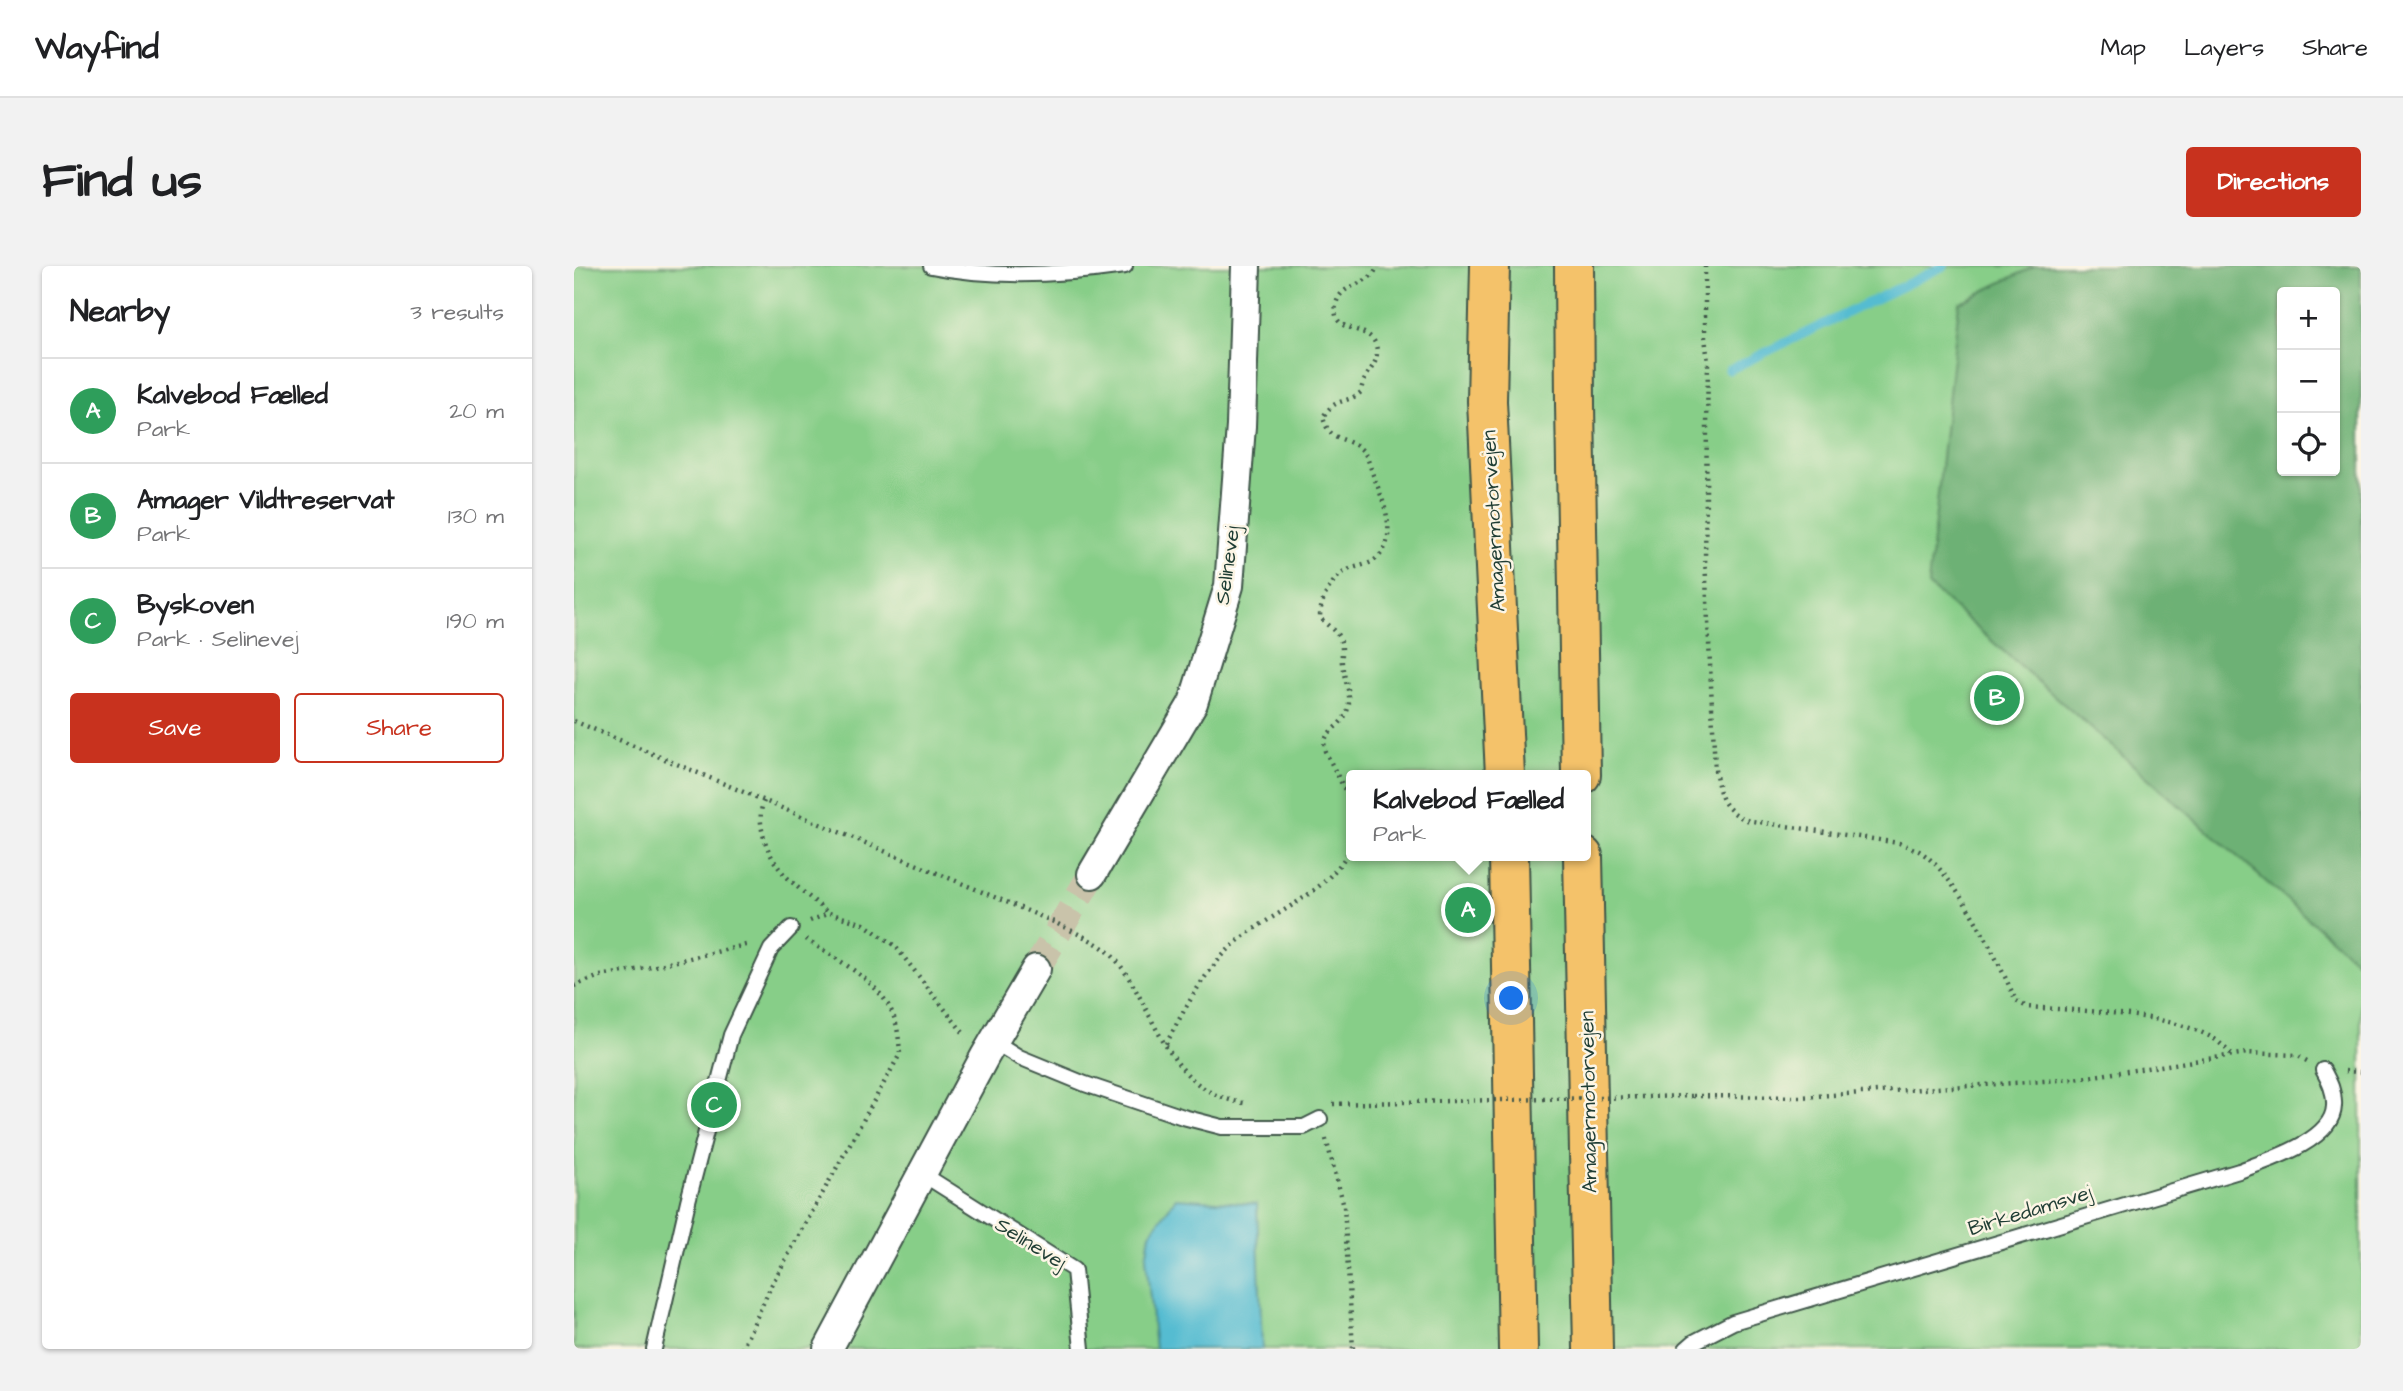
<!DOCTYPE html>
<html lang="en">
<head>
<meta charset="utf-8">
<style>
  body { margin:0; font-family:"Architects Daughter",sans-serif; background:#f2f2f2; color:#202124 }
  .controls { position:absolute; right:21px; top:21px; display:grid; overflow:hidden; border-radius:7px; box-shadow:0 2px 5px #0004 }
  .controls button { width:63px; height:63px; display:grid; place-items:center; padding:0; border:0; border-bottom:2px solid #e0e0e0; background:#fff; color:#202124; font:35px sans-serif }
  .you { position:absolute; left:938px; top:733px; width:24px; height:24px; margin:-18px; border:5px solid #fff; border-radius:50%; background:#1a73e8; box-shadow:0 0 0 10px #1a73e833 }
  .badge { display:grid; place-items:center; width:46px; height:46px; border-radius:50%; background:#c8321e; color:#fff; font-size:23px; font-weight:700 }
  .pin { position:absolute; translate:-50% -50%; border:4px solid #fff; box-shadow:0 2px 7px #0006 }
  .popup { position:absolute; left:772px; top:504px; width:245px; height:91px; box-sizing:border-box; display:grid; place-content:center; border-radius:7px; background:#fff; filter:drop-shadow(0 2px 5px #0005); font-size:23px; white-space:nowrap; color:#757577 }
  .popup b { font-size:26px; color:#202124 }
  .popup::after { content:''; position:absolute; left:50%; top:100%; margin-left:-14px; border:14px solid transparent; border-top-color:#fff }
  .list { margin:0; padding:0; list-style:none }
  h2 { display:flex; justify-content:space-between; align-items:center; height:91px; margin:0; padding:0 28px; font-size:30px }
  h2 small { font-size:23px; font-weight:400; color:#757577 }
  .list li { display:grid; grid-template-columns:46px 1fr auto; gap:21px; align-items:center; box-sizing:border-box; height:105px; padding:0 28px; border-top:2px solid #e0e0e0 }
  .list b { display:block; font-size:26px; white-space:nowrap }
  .list p { margin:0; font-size:23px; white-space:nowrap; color:#757577 }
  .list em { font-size:23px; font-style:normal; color:#757577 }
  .actions { display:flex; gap:14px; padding:21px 28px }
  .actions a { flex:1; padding:16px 0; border:2px solid #c8321e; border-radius:7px; text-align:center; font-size:24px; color:#c8321e }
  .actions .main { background:#c8321e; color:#fff }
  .icon { flex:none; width:38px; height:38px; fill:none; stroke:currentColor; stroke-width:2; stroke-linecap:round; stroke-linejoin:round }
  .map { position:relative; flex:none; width:1787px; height:1083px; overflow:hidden; border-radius:7px }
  header { display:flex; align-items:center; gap:42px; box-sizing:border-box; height:98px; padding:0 35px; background:#fff; border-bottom:2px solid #e0e0e0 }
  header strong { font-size:33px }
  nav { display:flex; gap:38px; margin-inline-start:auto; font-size:24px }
  .intro { display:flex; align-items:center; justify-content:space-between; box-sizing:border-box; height:168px; padding:0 42px }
  h1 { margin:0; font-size:49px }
  .button { padding:18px 32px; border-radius:7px; background:#c8321e; color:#fff; font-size:24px; font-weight:700 }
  main { display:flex; gap:42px; padding:0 42px }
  aside { flex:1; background:#fff; border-radius:7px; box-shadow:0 2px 5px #0004 }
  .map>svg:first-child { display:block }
</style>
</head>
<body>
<header>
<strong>Wayfind</strong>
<nav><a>Map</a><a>Layers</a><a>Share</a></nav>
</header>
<div class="intro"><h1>Find us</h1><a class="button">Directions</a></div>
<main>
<aside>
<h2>Nearby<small>3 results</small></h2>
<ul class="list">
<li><span class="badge" style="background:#2e9e5b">A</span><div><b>Kalvebod Fælled</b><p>Park</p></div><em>20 m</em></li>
<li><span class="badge" style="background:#2e9e5b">B</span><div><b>Amager Vildtreservat</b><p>Park</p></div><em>130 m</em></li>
<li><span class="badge" style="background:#2e9e5b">C</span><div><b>Byskoven</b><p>Park · Selinevej</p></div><em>190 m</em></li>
</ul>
<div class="actions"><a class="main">Save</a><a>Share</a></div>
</aside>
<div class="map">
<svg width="1787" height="1083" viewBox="0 0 1787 1083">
  <rect width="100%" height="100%" fill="#fcf5e5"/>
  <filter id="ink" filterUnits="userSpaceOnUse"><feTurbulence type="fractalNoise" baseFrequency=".0143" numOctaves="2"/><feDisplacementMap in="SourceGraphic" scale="14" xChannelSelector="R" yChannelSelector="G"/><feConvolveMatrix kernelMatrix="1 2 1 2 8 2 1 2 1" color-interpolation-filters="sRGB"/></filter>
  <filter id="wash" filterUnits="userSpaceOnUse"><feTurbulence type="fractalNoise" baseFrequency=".00686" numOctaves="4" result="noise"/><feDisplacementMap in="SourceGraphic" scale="28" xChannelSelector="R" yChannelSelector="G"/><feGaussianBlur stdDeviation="1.57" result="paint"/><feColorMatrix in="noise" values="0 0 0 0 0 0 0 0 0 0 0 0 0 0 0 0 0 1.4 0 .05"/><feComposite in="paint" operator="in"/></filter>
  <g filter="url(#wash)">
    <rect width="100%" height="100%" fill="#f4e4c8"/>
    <path fill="#87ce88" stroke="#53865e" stroke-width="2" fill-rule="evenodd" d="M0,0h1787v1083h-1787zM1708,26h53v179h-53zM777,509h234v81h-234z"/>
    <path fill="#6db174" stroke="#467754" stroke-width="2" fill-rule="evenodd" d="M1461,0h326v699l-433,-380 31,-282zM1708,26h53v179h-53z"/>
    <polygon fill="#54bcd1" stroke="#3a7c82" stroke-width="2" points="602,932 683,938 688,1083 581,1083 572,992 576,968"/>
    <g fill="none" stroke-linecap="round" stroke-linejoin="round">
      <polyline stroke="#54bcd1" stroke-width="9" points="1155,104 1370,0"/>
    </g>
  </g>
  <g filter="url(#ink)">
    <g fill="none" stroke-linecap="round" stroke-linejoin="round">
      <polyline stroke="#c9c3aa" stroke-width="28" stroke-dasharray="28 14" stroke-linecap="butt" points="462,703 518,608"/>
      <g stroke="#3f564a" stroke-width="18">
        <g id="service">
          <path d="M357,0c63,13 131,9 194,0"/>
          <polyline points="419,775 445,791 511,818 609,851 648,861 730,861 746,853"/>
          <polyline points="347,907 500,1004 508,1083"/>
          <polyline points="80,1083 114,935 157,769 197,683 217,662"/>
          <path d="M1112,1083l8,-7 39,-20 506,-151c27,-10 94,-30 95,-65 1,-14 -5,-25 -11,-36"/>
        </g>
      </g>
      <g stroke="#3f564a" stroke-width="32">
        <g id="minor">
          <polyline points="518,608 619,437 655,320 667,160 672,0"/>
          <polyline points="254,1083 411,790 462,703"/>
        </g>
      </g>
      <g stroke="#3f564a" stroke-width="42">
        <g id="motorway">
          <polyline points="916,0 913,135 931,509"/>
          <polyline points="1000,0 1001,138 1007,509"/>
          <polyline points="935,590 944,1083"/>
          <polyline points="1009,590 1019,1083"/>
        </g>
      </g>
      <g stroke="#3f564a" stroke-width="4.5" stroke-dasharray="2 5" stroke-linecap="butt">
        <path d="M1131,0v71l3,25 -3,196 10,212c5,25 6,38 31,50l153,23c7,3 14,5 20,8 36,21 80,111 97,150l11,6c54,4 137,5 184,30 8,4 15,12 21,18"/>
        <path d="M0,455l480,201c20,11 48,20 63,39 40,51 50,131 127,142"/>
        <path d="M190,535c-9,19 2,50 15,67 13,17 34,31 49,45"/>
        <path d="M777,536l-26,-51c-4,-19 12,-21 20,-35 10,-20 -1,-33 -3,-53 -1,-9 2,-17 -3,-26 -5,-8 -13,-12 -19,-20 0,-17 12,-41 30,-48 10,-4 21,-4 29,-13 20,-20 3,-59 -6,-81 -3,-8 -5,-19 -11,-25 -15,-14 -33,-7 -39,-33 13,-21 23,-12 38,-25 2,-19 16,-24 16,-40 -1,-32 -47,-13 -41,-47 4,-24 36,-18 41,-39"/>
        <polyline points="236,655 255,647 290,658 321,680 391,769"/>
        <polyline points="0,720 26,710 73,702 176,678"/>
        <path d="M592,778c21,-39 41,-80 78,-108 41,-30 80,-41 107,-88"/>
        <polyline points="1771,805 1787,806"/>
        <polyline points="1119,830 1227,831 1500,813 1673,787 1722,789 1733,795"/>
        <polyline points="759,838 829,836"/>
        <polyline points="752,873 770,940 779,1083"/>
        <path d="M168,1083l30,-65 128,-230c-1,-14 -2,-30 -9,-44 -16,-32 -56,-51 -85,-71"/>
      </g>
      <use href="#service" stroke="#fff" stroke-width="14"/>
      <use href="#minor" stroke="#fff" stroke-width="28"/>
      <use href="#motorway" stroke="#f4c26a" stroke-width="38"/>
      <polyline stroke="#3f564a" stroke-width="4.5" stroke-dasharray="2 5" stroke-linecap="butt" points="829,836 1119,830"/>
    </g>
  </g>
  <g text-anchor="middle" stroke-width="5" stroke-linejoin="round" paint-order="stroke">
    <g font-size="21" fill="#1f3d34" stroke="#fcf5e5">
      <text transform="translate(919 255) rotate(-93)" y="7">Amagermotorvejen</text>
      <text transform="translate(653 299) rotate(-82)" y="7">Selinevej</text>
      <text transform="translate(1014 836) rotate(-91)" y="7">Amagermotorvejen</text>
      <text transform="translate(1456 944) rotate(-17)" y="7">Birkedamsvej</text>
      <text transform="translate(457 977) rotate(32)" y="7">Selinevej</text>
    </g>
  </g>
</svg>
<div class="controls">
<button>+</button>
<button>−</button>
<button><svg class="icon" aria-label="locate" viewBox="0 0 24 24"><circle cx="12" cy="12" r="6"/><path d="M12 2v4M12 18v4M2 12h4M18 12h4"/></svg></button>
</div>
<div class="you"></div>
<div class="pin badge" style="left:894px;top:644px;background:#2e9e5b">A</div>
<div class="popup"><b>Kalvebod Fælled</b>Park</div>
<div class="pin badge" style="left:1423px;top:432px;background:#2e9e5b">B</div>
<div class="pin badge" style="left:140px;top:839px;background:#2e9e5b">C</div>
</div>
</main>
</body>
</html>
